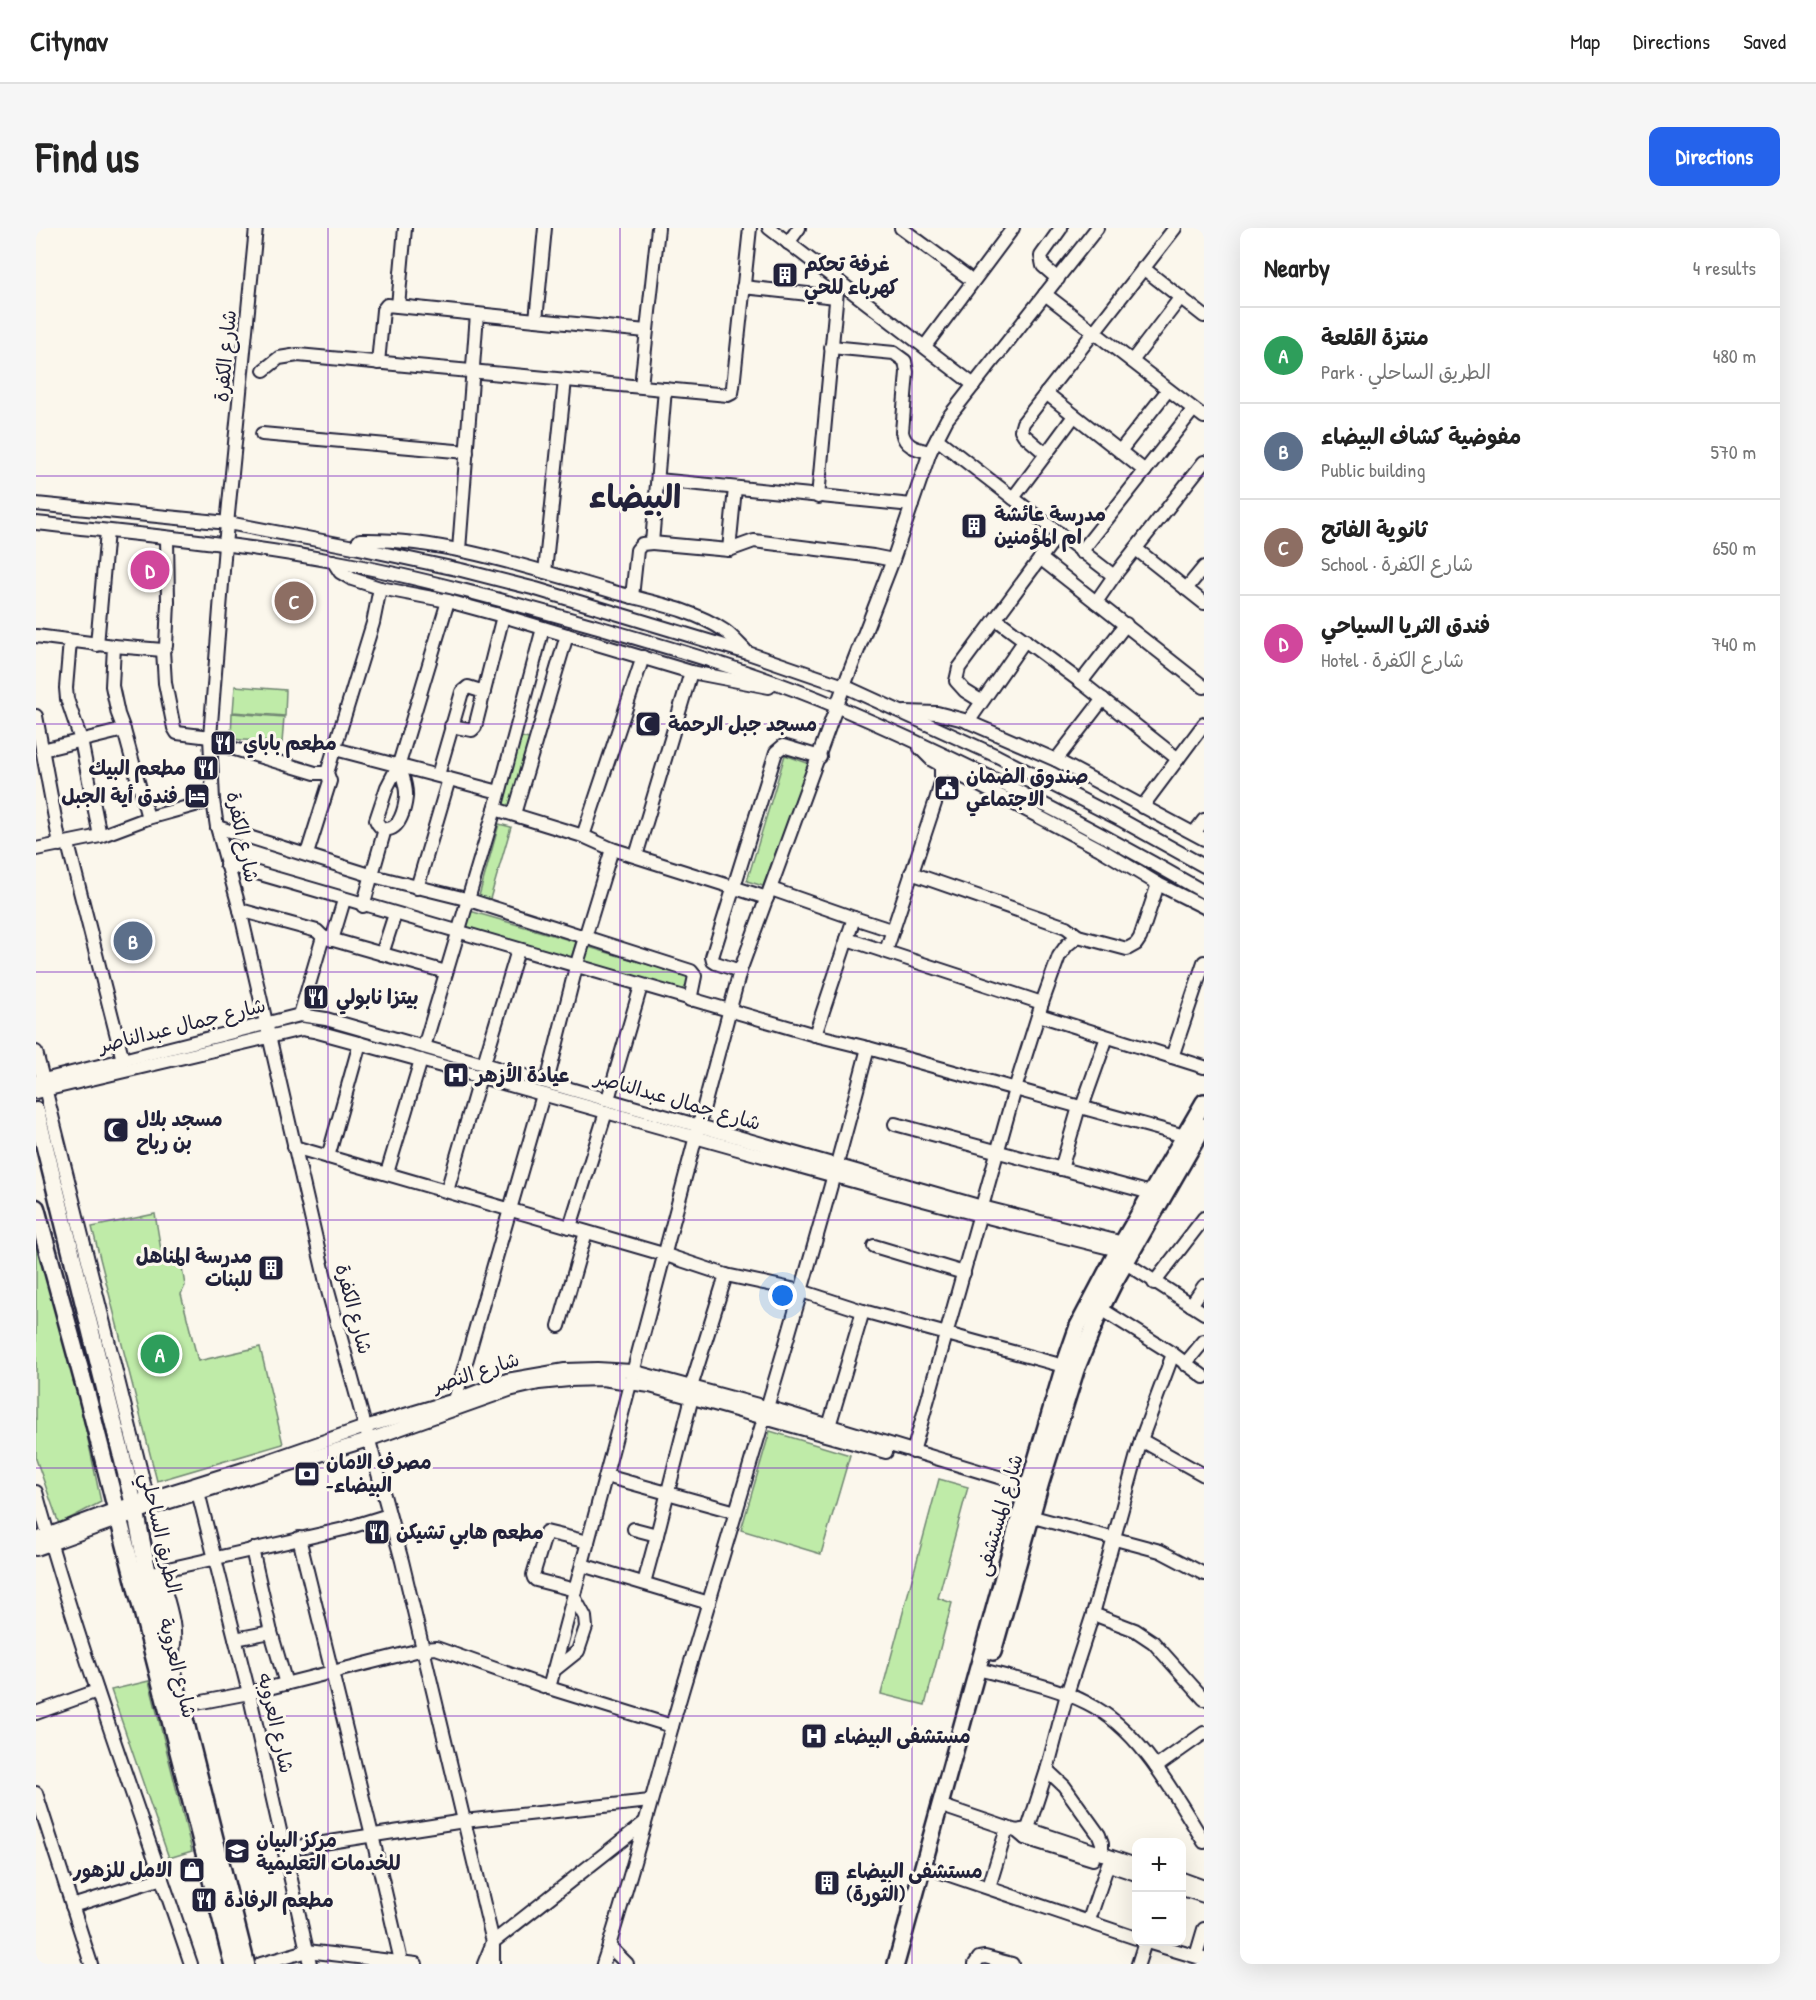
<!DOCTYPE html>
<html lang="en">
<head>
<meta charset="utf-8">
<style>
  body { margin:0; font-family:"Patrick Hand","Playpen Sans Arabic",sans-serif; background:#f6f6f6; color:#222 }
  .controls { position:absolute; right:18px; bottom:18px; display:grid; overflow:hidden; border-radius:12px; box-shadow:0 6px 24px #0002 }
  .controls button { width:54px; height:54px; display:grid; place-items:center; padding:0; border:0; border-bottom:2px solid #e0e0e0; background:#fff; color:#222; font:30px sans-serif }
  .you { position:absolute; left:747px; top:1068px; width:21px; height:21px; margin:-15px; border:4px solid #fff; border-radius:50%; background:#1a73e8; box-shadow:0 0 0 9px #1a73e833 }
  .badge { display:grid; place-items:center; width:39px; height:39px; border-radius:50%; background:#2563eb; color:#fff; font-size:20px; font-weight:700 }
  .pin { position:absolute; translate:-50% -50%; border:3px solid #fff; box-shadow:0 2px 6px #0006 }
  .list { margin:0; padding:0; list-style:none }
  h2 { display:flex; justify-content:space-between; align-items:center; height:78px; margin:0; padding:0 24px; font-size:26px }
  h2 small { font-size:20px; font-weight:400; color:#767676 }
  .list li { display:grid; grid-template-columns:39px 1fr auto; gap:18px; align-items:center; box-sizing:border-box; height:96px; padding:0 24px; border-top:2px solid #e0e0e0 }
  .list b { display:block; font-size:22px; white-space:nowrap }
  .list p { margin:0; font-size:20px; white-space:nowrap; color:#767676 }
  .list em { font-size:20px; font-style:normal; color:#767676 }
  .map { position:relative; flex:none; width:1168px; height:1736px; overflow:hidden; border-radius:12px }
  header { display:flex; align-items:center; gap:36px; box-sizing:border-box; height:84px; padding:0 30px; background:#fff; border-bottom:2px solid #e0e0e0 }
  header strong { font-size:28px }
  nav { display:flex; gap:33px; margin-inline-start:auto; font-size:21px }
  .intro { display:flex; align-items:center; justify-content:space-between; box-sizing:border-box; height:144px; padding:0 36px }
  h1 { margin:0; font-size:42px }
  .button { padding:15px 27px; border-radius:12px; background:#2563eb; color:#fff; font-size:21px; font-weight:700 }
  main { display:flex; gap:36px; padding:0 36px }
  aside { flex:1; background:#fff; border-radius:12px; box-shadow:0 6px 24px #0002 }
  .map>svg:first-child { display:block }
</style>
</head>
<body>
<header>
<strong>Citynav</strong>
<nav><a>Map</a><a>Directions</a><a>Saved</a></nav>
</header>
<div class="intro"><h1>Find us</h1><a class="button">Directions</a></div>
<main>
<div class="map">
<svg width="1168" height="1736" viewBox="0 0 1168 1736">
  <rect width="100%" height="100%" fill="#fbf7ec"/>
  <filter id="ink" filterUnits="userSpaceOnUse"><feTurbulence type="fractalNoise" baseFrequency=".0167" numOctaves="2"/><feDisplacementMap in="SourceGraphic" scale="12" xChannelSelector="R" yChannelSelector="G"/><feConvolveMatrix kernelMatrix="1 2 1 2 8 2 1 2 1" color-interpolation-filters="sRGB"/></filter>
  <g filter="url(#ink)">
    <g fill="#bfeba8" stroke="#708672" stroke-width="1.5">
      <polygon points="199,458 250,462 249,488 197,484"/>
      <polygon points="196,485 248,489 246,515 195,511"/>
      <polygon points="485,509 497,512 476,584 465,581"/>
      <polygon points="749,527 774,536 727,658 711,653"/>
      <polygon points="463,596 475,599 454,671 443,668"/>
      <polygon points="434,683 540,714 535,730 429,699"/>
      <polygon points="549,718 655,749 650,765 544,734"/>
      <polygon points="119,986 126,1028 134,1026 135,1035 146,1039 149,1058 145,1066 162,1133 224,1119 247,1216 121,1253 56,999"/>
      <polygon points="0,1002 46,1183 65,1274 23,1296 0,1231"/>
      <polygon points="734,1203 814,1227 785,1326 705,1302"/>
      <polygon points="903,1251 932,1259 902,1370 916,1375 889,1477 845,1466"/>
      <polygon points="113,1453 156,1623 133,1630 75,1462"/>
    </g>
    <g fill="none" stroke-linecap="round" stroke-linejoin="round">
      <g stroke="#22223b" stroke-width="16">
        <g id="minor">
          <polyline points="220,0 189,317 174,509 177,572 181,599 204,682 292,1063 366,1333 457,1714 457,1736"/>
          <polyline points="733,0 938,157"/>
          <polyline points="865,0 937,53"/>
          <polyline points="752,15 763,0"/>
          <polyline points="1107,40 1168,88"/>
          <polyline points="1022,51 1007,38 1005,28 1025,0"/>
          <polyline points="707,59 800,69"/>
          <polyline points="1009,66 1168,189"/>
          <polyline points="362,78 369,0"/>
          <polyline points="500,92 610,103"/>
          <polyline points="889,118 977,0"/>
          <path d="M795,119l63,6 11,8 2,11 -5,60c3,15 15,17 28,20"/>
          <polyline points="1096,133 1145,69"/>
          <polyline points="342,135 347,82 351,77 441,86"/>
          <polyline points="228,142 243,130 262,127 692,167 696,165 697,159 714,0"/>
          <polyline points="605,158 622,0"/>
          <polyline points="1010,165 1109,243"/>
          <polyline points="1038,188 1010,226 988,207 985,202 987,195 1139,0"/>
          <polyline points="226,206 431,224"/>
          <polyline points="901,211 977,270 1010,226"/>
          <polyline points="1084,223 1132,162"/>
          <polyline points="622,252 876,277"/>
          <polyline points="782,269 802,52"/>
          <polyline points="977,270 1078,348 1168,234"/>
          <polyline points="0,276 192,295 318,319 425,342 500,361 712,425 808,458 961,528 1087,593 1168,638"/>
          <path d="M0,295c99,11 198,20 296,38 87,16 173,40 259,64 83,24 167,48 247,82 126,54 248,117 366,185"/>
          <polyline points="131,310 132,374 130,418 127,422 129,455 138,500 141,505 174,509 192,519 279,545 291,545"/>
          <polyline points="616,315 693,322 718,313 837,328 857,332"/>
          <path d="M318,319l6,-7c84,-2 173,29 254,52 36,10 79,17 111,39 7,5 14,13 20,19"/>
          <polyline points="1100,321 1168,375"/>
          <polyline points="423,322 441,86 500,92 509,0"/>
          <polyline points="693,322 699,260"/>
          <polyline points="1045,324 1157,182"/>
          <polyline points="1004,330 1060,374"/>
          <polyline points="297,333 304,344 316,351 344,360 412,373 467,388 655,444 733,459"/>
          <polyline points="509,344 529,152"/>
          <polyline points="1078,348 1060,374 1168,459"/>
          <polyline points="1150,361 1168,339"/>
          <polyline points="596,369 601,322 606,316 616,315 629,161"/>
          <polyline points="960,391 1045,454 1142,531"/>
          <polyline points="0,408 78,418 76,458 82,486 88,502 112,590"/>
          <polyline points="34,413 30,460 31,471 45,512 64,608"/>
          <polyline points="61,417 71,303"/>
          <polyline points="78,418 127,422"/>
          <polyline points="1045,454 1090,396"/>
          <polyline points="945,473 929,463 920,453 923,440 1023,305"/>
          <polyline points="869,484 901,485 928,492 1020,532 1168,611"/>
          <polyline points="0,488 24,617"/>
          <polyline points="932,494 989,412"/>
          <polyline points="415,498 436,502 439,499 467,388"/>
          <polyline points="884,520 896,532 905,537 1064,621 1122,656 1168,679"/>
          <polyline points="299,521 463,564"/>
          <polyline points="6,522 88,502"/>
          <polyline points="1020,532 1067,471"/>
          <path d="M363,536c3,11 8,22 7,33 -1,10 -6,34 -21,32 -5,-1 -7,-4 -9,-9l11,-33 12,-23 49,-163"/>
          <polyline points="402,547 426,464 432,459 448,464"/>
          <polyline points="1106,579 1168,496"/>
          <polyline points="459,581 547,608 576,621 731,670"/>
          <polyline points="478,586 531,407"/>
          <polyline points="181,599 337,648 430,671 655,743 659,748 654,772"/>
          <polyline points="1158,605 1168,592"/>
          <polyline points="547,608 607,429"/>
          <polyline points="32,616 87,832"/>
          <polyline points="0,621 64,608 112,590 177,572"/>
          <polyline points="271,626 294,553 291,545 337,395 344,360"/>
          <polyline points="600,628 655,444"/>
          <polyline points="190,636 779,807 832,820 1156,910"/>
          <polyline points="875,645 1030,699 1042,708 1091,721 1100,716 1104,710 1122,656"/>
          <polyline points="381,660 413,551"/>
          <polyline points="735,661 818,690"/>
          <polyline points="327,678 349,601"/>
          <polyline points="204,682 281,703 287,709 410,744"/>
          <polyline points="811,711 1006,775"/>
          <polyline points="296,712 308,672"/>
          <polyline points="850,723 901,569 905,554 905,537"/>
          <polyline points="346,726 359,686"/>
          <polyline points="704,743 680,735 677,733 676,729 740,524 747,518 784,529"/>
          <polyline points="264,787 287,709"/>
          <polyline points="1003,787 1168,839"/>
          <polyline points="779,807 818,690 855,702"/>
          <polyline points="388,819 459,581 507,400"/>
          <polyline points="0,824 113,1276"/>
          <polyline points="1136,829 1168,734"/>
          <polyline points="448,835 482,722"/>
          <polyline points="0,854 264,787 290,791 946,979 1095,1017"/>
          <polyline points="511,854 540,739 576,621"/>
          <path d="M0,864l266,-63 12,2c268,72 534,153 804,219l7,4"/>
          <polyline points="572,871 605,758"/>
          <polyline points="1046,879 1071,809"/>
          <polyline points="859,896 1115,965"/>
          <polyline points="258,919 627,1026 690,1047 765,1063 827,1083 1035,1140"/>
          <polyline points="292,929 324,815"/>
          <polyline points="1025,941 1043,879"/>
          <polyline points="351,945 385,832"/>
          <polyline points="411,963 444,849"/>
          <polyline points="534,999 570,884"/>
          <polyline points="838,1018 928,1045"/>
          <polyline points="1090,1035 1168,1085"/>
          <polyline points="1118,1055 1168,990"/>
          <polyline points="1059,1077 1137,1126 1168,1149"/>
          <polyline points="1155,1077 1168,1058"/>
          <polyline points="523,1098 550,1004"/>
          <polyline points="1149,1136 1168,1113"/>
          <polyline points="655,1159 690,1047"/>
          <polyline points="419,1172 507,867"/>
          <polyline points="793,1198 827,1083"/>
          <polyline points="1105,1212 1168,1247"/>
          <polyline points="877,1224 979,861 1006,775 1023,728 1031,717 1042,708"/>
          <polyline points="570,1248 700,1284"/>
          <path d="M0,1264c44,160 102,315 155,472"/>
          <polyline points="162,1264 213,1465 274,1736"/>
          <polyline points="986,1286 1124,1323 1168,1346"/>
          <polyline points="598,1301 621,1307 656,1169"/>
          <polyline points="263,1310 336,1607 365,1733"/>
          <polyline points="0,1311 80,1281 217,1238 329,1199 419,1172 471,1152 529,1142 561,1141 596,1143 748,1184 992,1258 1001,1256"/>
          <polyline points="0,1321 114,1280 332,1212 473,1162 503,1155 533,1152 566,1151 614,1158 850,1224"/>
          <polyline points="216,1321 235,1404 250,1456"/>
          <polyline points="546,1337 673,1375"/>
          <polyline points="608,1355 621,1307"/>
          <polyline points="539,1362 500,1352 498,1350 497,1347 510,1304 552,1314"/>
          <polyline points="1057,1386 1099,1402 1117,1414 1168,1471"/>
          <polyline points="199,1411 235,1404"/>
          <path d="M135,1430c10,-26 -5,-61 -12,-87l185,-42 45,-14"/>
          <path d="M942,1441c36,10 76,17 109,34 53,26 87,91 117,139"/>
          <polyline points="517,1443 542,1423 550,1399 549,1389 538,1369"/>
          <polyline points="513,1460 704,743 808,458 857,332 894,224 911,191 1061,0"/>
          <polyline points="145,1478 213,1465 388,1421 400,1420 513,1460 636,1498"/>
          <polyline points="0,1485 61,1463"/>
          <polyline points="1120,1539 1168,1505"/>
          <polyline points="1011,1542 1028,1558 1063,1607 1066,1615 1066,1626"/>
          <polyline points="0,1565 55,1736"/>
          <polyline points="912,1580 980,1603 992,1601 1100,1637"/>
          <polyline points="983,1605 989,1610 1057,1631"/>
          <polyline points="989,1610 1011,1542 1031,1466 1057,1386 1105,1212 1137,1126"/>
          <polyline points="249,1621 428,1593 614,1573"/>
          <polyline points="1079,1639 1100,1646"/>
          <polyline points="896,1641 1100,1710"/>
          <polyline points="1146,1651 1168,1659"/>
          <polyline points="953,1659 971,1600"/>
          <polyline points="1146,1661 1168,1668"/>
          <polyline points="36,1678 126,1650"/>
          <polyline points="1053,1692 1072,1636"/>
          <polyline points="1111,1714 1168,1731"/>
          <polyline points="573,1718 591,1736"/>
          <polyline points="1160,1728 1168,1701"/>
          <polyline points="225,1736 271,1723 380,1736"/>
          <polyline points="448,1736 457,1714 608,1595"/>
          <path d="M567,1736c30,-91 53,-184 80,-276 64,-213 129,-425 185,-640"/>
          <polyline points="939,1736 943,1730 949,1729 976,1736"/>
          <polyline points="1102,1736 1109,1714"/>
        </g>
      </g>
      <g stroke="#22223b" stroke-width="20">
        <g id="major">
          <polyline points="957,1424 1005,1254 1040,1142 1065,1081 1079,1053 1168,898"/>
          <polyline points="860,1736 990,1266 1028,1138 1042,1098 1082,1022 1168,874"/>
        </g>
      </g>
      <g stroke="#22223b" stroke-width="21">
        <g id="highway">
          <polyline points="0,883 100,1285 112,1346 210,1736"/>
          <polyline points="0,980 51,1167 197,1736"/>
        </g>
      </g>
      <use href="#minor" stroke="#fbf7ec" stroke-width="12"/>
      <use href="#major" stroke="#fbf7ec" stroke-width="15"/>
      <use href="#highway" stroke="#fbf7ec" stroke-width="16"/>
    </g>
  </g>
  <path fill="none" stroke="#7b2cbf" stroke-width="1.5" stroke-opacity="0.55" d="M292,0v1736M584,0v1736M876,0v1736M0,248h1168M0,496h1168M0,744h1168M0,992h1168M0,1240h1168M0,1488h1168"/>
  <defs>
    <g id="building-square" transform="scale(1.35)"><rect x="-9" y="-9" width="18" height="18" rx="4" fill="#22223b" stroke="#fbf7ec"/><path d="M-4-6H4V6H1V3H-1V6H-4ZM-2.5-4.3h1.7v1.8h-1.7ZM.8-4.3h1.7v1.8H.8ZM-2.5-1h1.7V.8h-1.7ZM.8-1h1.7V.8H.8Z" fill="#fff"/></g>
    <g id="mosque-square" transform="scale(1.35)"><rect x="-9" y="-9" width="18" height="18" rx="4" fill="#22223b" stroke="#fbf7ec"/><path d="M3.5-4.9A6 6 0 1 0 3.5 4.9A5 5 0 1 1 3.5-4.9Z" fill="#fff"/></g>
    <g id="restaurant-square" transform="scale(1.35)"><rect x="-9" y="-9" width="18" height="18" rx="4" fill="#22223b" stroke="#fbf7ec"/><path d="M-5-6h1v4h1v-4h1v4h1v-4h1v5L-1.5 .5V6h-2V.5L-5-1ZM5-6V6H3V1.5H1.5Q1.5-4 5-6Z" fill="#fff"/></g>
    <g id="civic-square" transform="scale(1.35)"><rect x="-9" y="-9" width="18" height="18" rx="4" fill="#22223b" stroke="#fbf7ec"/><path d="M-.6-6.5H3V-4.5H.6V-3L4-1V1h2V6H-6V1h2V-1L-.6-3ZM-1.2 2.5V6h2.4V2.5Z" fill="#fff"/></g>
    <g id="hotel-square" transform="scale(1.35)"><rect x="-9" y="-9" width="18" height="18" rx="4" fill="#22223b" stroke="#fbf7ec"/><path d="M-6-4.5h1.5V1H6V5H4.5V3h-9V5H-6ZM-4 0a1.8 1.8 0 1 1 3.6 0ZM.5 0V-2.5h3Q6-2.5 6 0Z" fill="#fff"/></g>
    <g id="hospital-square" transform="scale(1.35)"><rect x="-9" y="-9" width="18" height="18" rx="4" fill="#22223b" stroke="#fbf7ec"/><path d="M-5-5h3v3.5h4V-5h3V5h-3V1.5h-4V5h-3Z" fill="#fff"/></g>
    <g id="bank-square" transform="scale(1.35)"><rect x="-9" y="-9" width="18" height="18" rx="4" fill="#22223b" stroke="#fbf7ec"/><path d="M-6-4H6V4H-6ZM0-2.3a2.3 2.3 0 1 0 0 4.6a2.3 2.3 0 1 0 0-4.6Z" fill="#fff"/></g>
    <g id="school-square" transform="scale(1.35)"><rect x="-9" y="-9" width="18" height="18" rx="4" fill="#22223b" stroke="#fbf7ec"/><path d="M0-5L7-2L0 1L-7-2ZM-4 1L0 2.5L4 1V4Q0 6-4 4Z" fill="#fff"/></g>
    <g id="shop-square" transform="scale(1.35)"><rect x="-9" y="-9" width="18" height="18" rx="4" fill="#22223b" stroke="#fbf7ec"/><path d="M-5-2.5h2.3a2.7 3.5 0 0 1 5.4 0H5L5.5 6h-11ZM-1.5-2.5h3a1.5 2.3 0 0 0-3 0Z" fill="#fff"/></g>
  </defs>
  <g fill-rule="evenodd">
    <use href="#building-square" x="749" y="47"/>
    <use href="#building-square" x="938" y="298"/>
    <use href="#mosque-square" x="612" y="496"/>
    <use href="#restaurant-square" x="187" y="515"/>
    <use href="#restaurant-square" x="170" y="540"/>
    <use href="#civic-square" x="911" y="560"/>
    <use href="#hotel-square" x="161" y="568"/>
    <use href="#restaurant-square" x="280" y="769"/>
    <use href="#hospital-square" x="420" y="847"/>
    <use href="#mosque-square" x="80" y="902"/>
    <use href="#building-square" x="235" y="1040"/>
    <use href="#bank-square" x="271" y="1246"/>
    <use href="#restaurant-square" x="341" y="1304"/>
    <use href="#hospital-square" x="778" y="1508"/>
    <use href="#school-square" x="201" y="1623"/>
    <use href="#shop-square" x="156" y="1642"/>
    <use href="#building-square" x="791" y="1655"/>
    <use href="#restaurant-square" x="168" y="1672"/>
  </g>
  <g text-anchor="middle" stroke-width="6" stroke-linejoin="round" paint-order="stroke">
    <g font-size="20" font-weight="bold" fill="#22223b" stroke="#fbf7ec" text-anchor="start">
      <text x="768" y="43">غرفة تحكم<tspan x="768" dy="23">كهرباء للحي</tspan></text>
      <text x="958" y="293">مدرسة عائشة<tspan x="958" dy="23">ام المؤمنين</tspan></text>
      <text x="632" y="503">مسجد جبل الرحمة</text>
      <text x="207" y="522">مطعم باباي</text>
      <text x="150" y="547" text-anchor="end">مطعم البيك</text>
      <text x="930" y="555">صندوق الضمان<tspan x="930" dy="23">الاجتماعي</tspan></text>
      <text x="142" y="575" text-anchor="end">فندق أية الجبل</text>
      <text x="300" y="776">بيتزا نابولي</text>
      <text x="440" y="854">عيادة الأزهر</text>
      <text x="100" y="898">مسجد بلال<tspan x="100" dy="23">بن رباح</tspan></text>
      <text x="216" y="1035" text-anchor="end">مدرسة المناهل<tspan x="216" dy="23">للبنات</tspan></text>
      <text x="290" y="1241">مصرف الامان<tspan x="290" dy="23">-البيضاء</tspan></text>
      <text x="360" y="1311">مطعم هابي تشيكن</text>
      <text x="798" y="1515">مستشفى البيضاء</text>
      <text x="220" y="1619">مركز البيان<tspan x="220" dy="23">للخدمات التعليمية</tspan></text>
      <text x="136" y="1649" text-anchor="end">الامل للزهور</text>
      <text x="810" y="1650">مستشفى البيضاء<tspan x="810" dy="23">(الثورة)</tspan></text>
      <text x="188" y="1679">مطعم الرفادة</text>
    </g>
    <g font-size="20" fill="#22223b" stroke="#fbf7ec">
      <text transform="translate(189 128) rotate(-85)" y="7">شارع الكفرة</text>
      <text transform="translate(207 609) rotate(78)" y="7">شارع الكفرة</text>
      <text transform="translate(146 797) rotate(-14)" y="7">شارع جمال عبدالناصر</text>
      <text transform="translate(642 872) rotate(16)" y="7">شارع جمال عبدالناصر</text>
      <text transform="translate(318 1081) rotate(75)" y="7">شارع الكفرة</text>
      <text transform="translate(440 1144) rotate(-18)" y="7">شارع النصر</text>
      <text transform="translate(963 1287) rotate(-74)" y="7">شارع المستشفى</text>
      <text transform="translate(125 1305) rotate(77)" y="7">الطريق الساحلي</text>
      <text transform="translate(142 1440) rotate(76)" y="7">شارع العروبة</text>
      <text transform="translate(240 1495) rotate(77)" y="7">شارع العروبه</text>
    </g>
    <g font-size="32" font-weight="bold" fill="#22223b" stroke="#fbf7ec">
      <text x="599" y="280">البيضاء</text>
    </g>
  </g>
</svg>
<div class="controls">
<button>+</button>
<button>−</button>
</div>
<div class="you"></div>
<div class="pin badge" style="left:124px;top:1126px;background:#2e9e5b">A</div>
<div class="pin badge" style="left:97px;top:713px;background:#5c6f8a">B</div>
<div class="pin badge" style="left:258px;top:373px;background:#8d6e63">C</div>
<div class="pin badge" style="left:114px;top:342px;background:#d1479c">D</div>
</div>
<aside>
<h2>Nearby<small>4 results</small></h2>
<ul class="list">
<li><span class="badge" style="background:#2e9e5b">A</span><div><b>منتزة القلعة</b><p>Park · الطريق الساحلي</p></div><em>480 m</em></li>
<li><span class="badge" style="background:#5c6f8a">B</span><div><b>مفوضية كشاف البيضاء</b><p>Public building</p></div><em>570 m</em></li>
<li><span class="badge" style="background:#8d6e63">C</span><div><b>ثانوية الفاتح</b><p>School · شارع الكفرة</p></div><em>650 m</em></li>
<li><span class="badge" style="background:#d1479c">D</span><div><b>فندق الثريا السياحي</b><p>Hotel · شارع الكفرة</p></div><em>740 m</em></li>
</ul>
</aside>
</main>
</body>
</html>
